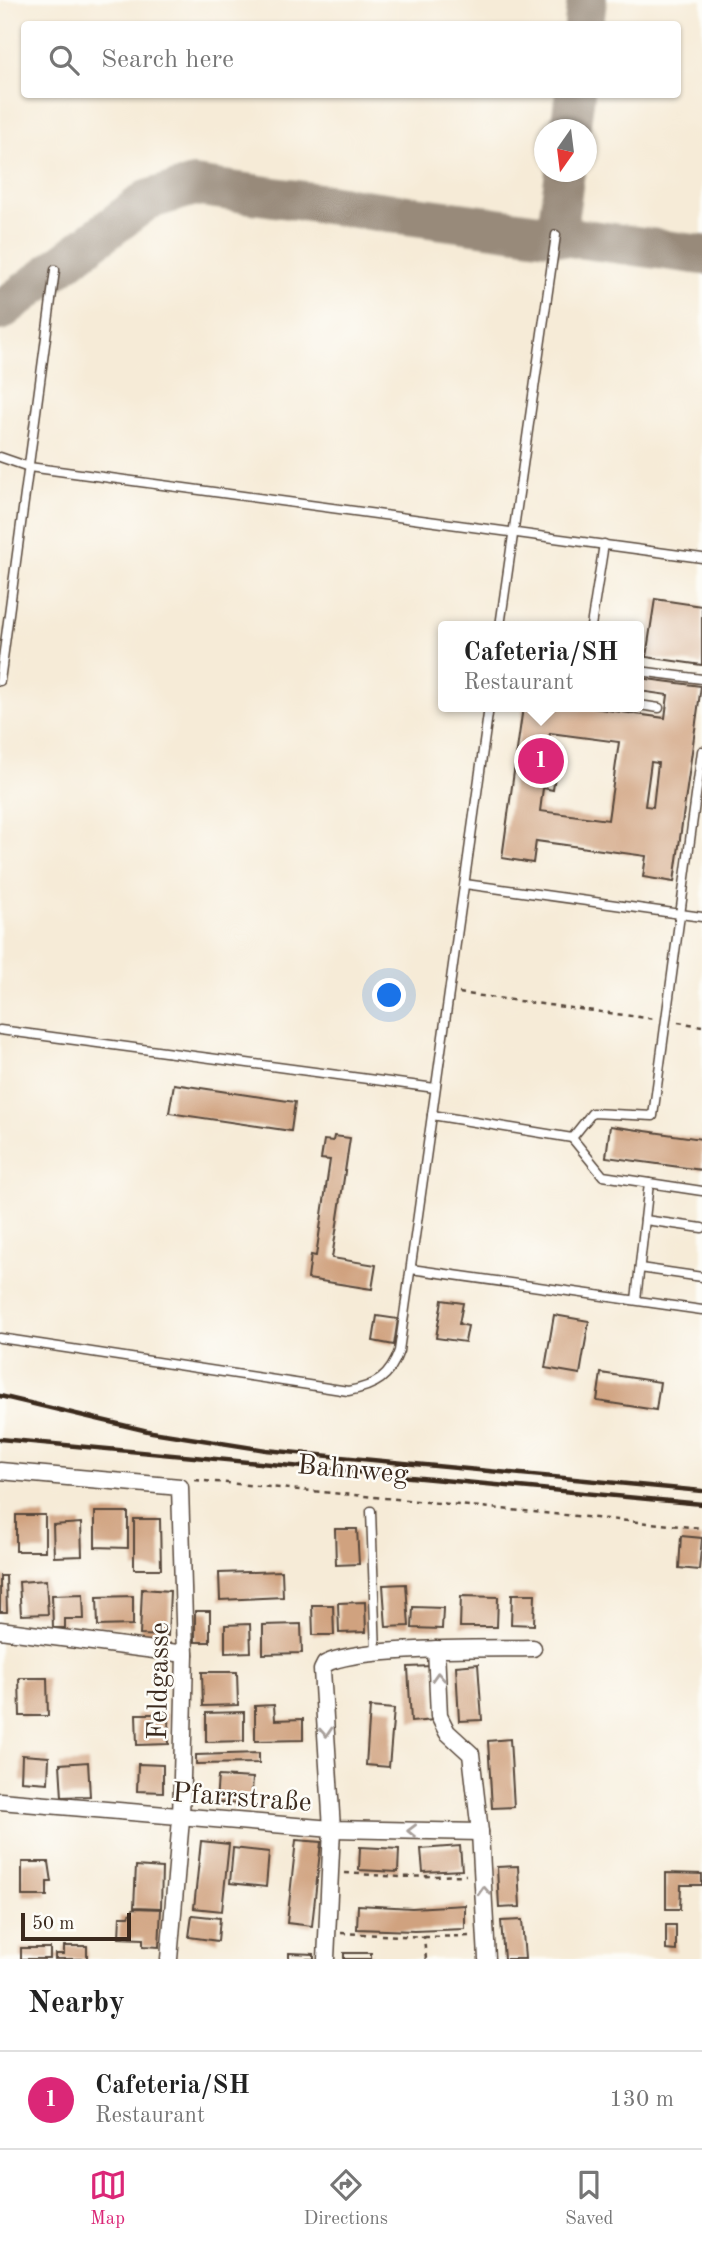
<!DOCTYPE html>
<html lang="en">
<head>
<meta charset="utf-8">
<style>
  body { margin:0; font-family:"Old Standard TT",serif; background:#f2f2f2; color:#222 }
  .compass { position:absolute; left:534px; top:119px; width:63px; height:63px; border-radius:50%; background:#fff; box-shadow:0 2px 5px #0004; rotate:194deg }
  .scale { position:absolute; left:21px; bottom:18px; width:110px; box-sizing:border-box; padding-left:7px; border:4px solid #3b2a1e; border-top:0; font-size:19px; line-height:24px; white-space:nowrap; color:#3b2a1e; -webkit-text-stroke:5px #fdfcf7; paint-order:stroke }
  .you { position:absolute; left:390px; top:996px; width:24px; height:24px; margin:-18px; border:5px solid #fff; border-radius:50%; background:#1a73e8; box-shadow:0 0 0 10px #1a73e833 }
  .badge { display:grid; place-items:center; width:46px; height:46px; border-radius:50%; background:#db2777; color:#fff; font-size:23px; font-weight:700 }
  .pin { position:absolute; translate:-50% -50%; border:4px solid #fff; box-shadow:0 2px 7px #0006 }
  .popup { position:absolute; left:438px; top:621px; width:206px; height:91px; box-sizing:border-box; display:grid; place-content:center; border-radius:7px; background:#fff; filter:drop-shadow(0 2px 5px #0005); font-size:23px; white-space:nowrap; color:#767676 }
  .popup b { font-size:26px; color:#222 }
  .popup::after { content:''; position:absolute; left:50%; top:100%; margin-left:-14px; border:14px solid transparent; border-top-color:#fff }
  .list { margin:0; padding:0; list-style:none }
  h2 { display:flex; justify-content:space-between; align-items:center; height:91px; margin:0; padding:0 28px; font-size:30px }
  h2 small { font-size:23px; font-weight:400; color:#767676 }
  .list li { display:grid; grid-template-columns:46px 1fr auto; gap:21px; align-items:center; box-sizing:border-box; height:98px; padding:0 28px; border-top:2px solid #e0e0e0 }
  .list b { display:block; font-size:26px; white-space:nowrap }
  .list p { margin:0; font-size:23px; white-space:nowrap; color:#767676 }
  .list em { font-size:23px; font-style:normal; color:#767676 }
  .icon { flex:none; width:38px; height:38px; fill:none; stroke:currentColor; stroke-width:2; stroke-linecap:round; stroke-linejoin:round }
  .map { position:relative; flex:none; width:702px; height:1959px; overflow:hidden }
  .search { position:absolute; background:#fff; box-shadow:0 2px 5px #0004; left:21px; right:21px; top:21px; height:77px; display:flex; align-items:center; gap:18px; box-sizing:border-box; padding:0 24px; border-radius:7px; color:#767676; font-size:26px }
  .sheet { height:189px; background:#fff }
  nav { display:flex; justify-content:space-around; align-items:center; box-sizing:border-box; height:98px; border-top:2px solid #e0e0e0; background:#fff; font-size:19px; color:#767676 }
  nav a { display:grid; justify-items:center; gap:4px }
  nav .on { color:#db2777 }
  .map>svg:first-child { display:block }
</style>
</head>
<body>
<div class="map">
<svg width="702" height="1959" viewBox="0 0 702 1959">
  <rect width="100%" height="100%" fill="#fdfcf7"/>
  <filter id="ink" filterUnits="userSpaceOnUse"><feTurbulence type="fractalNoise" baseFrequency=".0143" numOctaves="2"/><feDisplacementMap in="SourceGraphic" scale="14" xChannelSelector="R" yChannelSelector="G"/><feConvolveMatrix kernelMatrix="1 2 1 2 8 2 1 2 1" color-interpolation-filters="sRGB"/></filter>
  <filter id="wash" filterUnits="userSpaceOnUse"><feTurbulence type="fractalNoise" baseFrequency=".00686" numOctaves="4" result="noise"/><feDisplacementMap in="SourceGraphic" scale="28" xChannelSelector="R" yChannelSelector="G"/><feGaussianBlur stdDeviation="1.57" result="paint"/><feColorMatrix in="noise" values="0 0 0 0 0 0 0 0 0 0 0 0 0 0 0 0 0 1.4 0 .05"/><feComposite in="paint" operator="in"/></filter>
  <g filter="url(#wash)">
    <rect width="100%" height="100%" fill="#f6ebd7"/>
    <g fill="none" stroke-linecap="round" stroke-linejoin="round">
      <g stroke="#988a7a" stroke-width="40">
        <polyline points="584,24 587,0"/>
        <polyline points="570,130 575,94"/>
        <polyline points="556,235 565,172"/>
        <polyline points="0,311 147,200 194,186 702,255"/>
      </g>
    </g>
    <g id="blocks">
      <g fill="#d0a27f" fill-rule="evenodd">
        <polygon points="655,599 702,606 702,665 646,657"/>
        <path d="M639,678l62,8 -27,196 -31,-5 3,-21 -110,-15 -3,22 -31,-5 21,-151h63l79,11 3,-23 -29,-4zM550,733l69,9 -11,78 -68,-9 3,-23 10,2 4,-27 -11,-1zM651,762l7,1 -5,44 -8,-1z"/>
        <polygon points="174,1084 295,1102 291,1131 169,1113"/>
        <polygon points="610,1126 702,1139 702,1170 606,1157"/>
        <polygon points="334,1136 350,1138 332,1258 376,1265 372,1289 308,1279 311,1255 316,1256 330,1160 321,1159 324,1140 333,1141"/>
        <polygon points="442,1300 463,1303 459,1324 468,1326 465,1342 436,1338"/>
        <polygon points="554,1315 589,1321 580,1374 545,1368"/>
        <polygon points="377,1316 398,1319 394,1345 373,1341"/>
        <polygon points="601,1373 660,1382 656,1410 597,1401"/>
        <polygon points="95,1512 128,1512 128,1548 95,1547"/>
        <rect x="16" y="1515" width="29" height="36"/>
        <polygon points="134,1519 160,1519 161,1569 134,1569"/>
        <polygon points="81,1523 82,1556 54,1557 53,1525"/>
        <polygon points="335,1529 357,1529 359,1564 336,1565"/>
        <polygon points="681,1536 702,1538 699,1570 679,1568"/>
        <polygon points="282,1571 283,1597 220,1600 219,1573"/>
        <polygon points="0,1576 6,1576 7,1612 0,1612"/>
        <polygon points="46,1580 48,1614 21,1615 19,1582"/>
        <polygon points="406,1584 409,1626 386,1627 383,1585"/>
        <polygon points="142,1589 170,1591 168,1636 140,1635"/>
        <polygon points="83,1594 84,1619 65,1619 65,1628 53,1628 52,1595"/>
        <polygon points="512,1594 535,1594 534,1625 511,1624"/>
        <polygon points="133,1596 133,1625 98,1626 97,1597"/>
        <polygon points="461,1596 498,1597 497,1627 460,1627"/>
        <polygon points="365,1602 366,1632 339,1633 338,1603"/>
        <polygon points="312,1605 333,1605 334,1635 313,1635"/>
        <polygon points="413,1607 443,1608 442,1629 412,1628"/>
        <rect x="195" y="1611" width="15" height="31"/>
        <polygon points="250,1624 251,1652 225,1653 225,1625"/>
        <polygon points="301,1624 302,1653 263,1654 263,1625"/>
        <polygon points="478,1664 482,1720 459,1721 456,1666"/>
        <polygon points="432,1666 435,1720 411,1722 408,1667"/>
        <polygon points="202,1672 237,1672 238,1705 203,1706"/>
        <polygon points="19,1678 47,1678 48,1716 20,1716"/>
        <polygon points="274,1705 275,1720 303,1719 303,1740 255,1741 255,1706"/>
        <polygon points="370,1707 394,1709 389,1767 366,1765"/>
        <polygon points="244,1712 244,1741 206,1742 206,1713"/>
        <polygon points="136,1714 168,1714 169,1744 137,1745"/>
        <polygon points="510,1739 514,1807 492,1808 488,1741"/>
        <polygon points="259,1753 259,1763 196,1764 196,1755"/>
        <polygon points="22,1755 49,1757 48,1783 21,1781"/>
        <polygon points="88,1762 90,1796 62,1797 60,1764"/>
        <polygon points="138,1764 163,1765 163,1792 137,1791"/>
        <polygon points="218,1776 253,1778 251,1805 216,1802"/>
        <polygon points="296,1840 321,1842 312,1926 287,1923"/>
        <polygon points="201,1841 229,1844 222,1911 194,1908"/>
        <polygon points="460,1846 462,1870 423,1872 421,1849"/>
        <polygon points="360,1847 399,1849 398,1872 359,1870"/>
        <polygon points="233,1848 269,1852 266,1887 230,1883"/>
        <polygon points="22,1862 49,1862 52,1882 47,1882 47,1896 22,1896"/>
        <polygon points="136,1866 162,1868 161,1908 134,1907"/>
        <polygon points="518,1866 520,1907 499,1908 497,1867"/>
        <polygon points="666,1873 702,1874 702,1885 681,1885 680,1909 666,1909"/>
        <polygon points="358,1905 412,1908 465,1905 465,1929 414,1931 357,1929"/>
        <polygon points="134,1908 161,1909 159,1947 143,1946 143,1939 119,1938 120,1916 129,1916"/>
        <polygon points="192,1915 220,1918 218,1941 189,1937"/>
        <polygon points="522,1920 525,1959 504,1959 501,1921"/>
        <polygon points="666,1925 676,1925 676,1951 666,1950"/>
        <polygon points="64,1946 87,1946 87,1959 55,1959 55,1954 64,1954"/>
        <rect x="21" y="1948" width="29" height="11"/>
        <polygon points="289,1953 314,1954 314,1959 289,1959"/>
        <rect x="344" y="1953" width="27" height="6"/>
      </g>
    </g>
  </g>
  <g filter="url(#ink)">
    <use href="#blocks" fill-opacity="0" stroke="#57473a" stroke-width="2"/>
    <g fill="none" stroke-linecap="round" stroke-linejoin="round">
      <g stroke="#57473a" stroke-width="11">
        <g id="service">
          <polyline points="0,457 29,467 702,558"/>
          <polyline points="500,626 556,235"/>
          <polyline points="591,626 604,544"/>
          <polyline points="639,671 702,679"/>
          <polyline points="0,681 55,270"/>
          <polyline points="639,705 659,708"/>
          <polyline points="465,884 702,917"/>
          <polyline points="0,1030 435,1088"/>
          <polyline points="432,1115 572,1138 592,1113 653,1116 702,751"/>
          <polyline points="572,1138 603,1176 702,1191"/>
          <polyline points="645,1220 702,1228"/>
          <polyline points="640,1268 702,1277"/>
          <polyline points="411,1269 702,1310"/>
          <polyline points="636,1300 649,1183"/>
          <path d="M0,1338l348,53c28,-5 42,-14 51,-40l90,-644"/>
          <polyline points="371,1511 376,1654"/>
        </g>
      </g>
      <g stroke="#57473a" stroke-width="19">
        <g id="minor">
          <polyline points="0,1471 180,1487 185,1654 181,1819 169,1959"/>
          <polyline points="0,1630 185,1654"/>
          <polyline points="436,1649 439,1716 447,1732 471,1754 480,1832 487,1959"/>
          <polyline points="0,1801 332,1829 480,1832"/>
          <path d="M326,1959l6,-130 -10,-159 3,-6c30,-18 167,-15 208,-16"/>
        </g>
      </g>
      <g stroke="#57473a" stroke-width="2.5" stroke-dasharray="5 5" stroke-linecap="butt">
        <polyline points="459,993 654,1019"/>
        <polyline points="678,1022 702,1026"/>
        <polyline points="195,1480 702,1528"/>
        <polyline points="345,1873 400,1877 466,1875"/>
        <polyline points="341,1933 424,1937 426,1959"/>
        <polyline points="424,1937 470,1936"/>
      </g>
      <use href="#service" stroke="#fff" stroke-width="8"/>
      <use href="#minor" stroke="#fff" stroke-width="16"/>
      <g stroke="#3b2a1e" stroke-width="4.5">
        <polyline points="0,1396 152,1432 266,1450 702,1491"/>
        <polyline points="0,1439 702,1504"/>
      </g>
    </g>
    <defs><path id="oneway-chevron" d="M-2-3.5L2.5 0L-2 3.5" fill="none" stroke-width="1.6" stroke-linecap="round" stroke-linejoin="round" transform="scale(1.75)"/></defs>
    <g stroke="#a79f9a">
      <use href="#oneway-chevron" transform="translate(438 1677) rotate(-93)"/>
      <use href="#oneway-chevron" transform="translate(326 1732) rotate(86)"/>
      <use href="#oneway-chevron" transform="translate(412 1831) rotate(-179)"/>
      <use href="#oneway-chevron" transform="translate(484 1891) rotate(-93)"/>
    </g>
  </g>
  <g text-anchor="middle" stroke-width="5" stroke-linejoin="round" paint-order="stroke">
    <g font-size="28" fill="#3b2a1e" stroke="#fdfcf7">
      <text transform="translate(353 1468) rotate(5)" y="10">Bahnweg</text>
      <text transform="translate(157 1681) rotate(-89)" y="10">Feldgasse</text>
      <text transform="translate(242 1796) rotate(4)" y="10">Pfarrstraße</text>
    </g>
  </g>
</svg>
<svg class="compass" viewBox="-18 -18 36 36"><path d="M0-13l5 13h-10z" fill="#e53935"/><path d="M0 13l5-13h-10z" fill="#767676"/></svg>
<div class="scale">50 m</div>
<div class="you"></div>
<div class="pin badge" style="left:541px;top:761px">1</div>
<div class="popup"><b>Cafeteria/SH</b>Restaurant</div>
<div class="search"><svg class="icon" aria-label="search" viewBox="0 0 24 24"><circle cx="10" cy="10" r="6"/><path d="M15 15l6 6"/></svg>Search here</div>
</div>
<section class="sheet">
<h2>Nearby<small></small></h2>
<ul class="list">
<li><span class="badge">1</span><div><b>Cafeteria/SH</b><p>Restaurant</p></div><em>130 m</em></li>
</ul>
</section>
<nav>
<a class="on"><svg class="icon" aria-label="map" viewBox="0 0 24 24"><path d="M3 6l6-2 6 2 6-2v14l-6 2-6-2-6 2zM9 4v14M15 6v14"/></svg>Map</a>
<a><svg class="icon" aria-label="directions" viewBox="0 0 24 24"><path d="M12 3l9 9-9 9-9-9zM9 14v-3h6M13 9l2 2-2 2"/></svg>Directions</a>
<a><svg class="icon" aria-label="saved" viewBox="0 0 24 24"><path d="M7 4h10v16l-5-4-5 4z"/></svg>Saved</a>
</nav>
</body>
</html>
